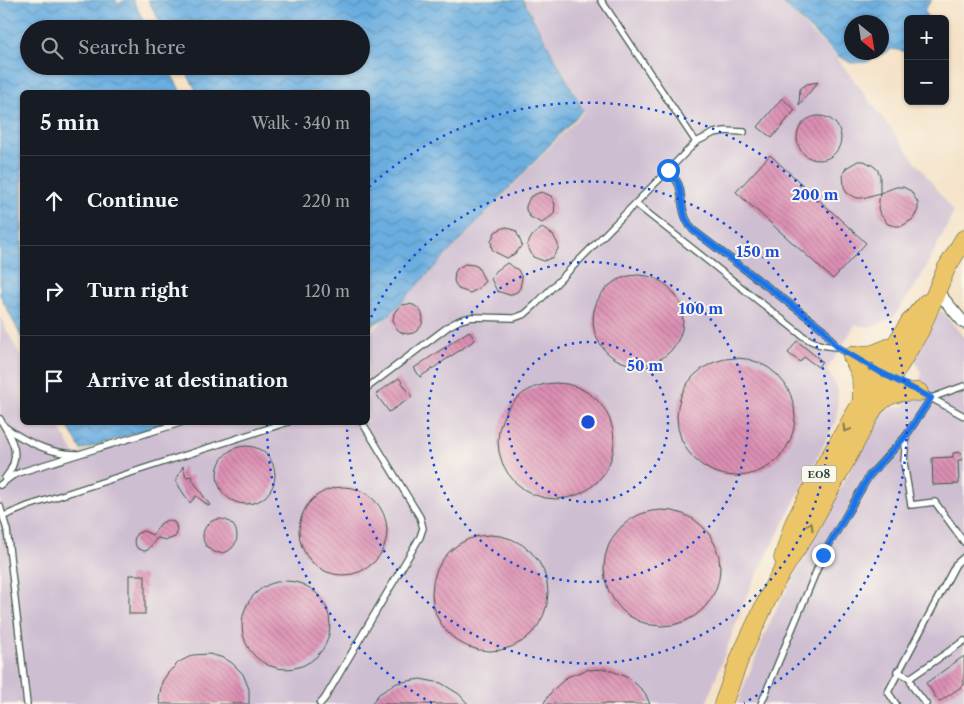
<!DOCTYPE html>
<html lang="en">
<head>
<meta charset="utf-8">
<style>
  body { margin:0; font-family:"Libre Caslon Text",serif; background:#20242c; color:#f1f3f6 }
  .controls { position:absolute; right:15px; top:15px; display:grid; overflow:hidden; border-radius:8px; box-shadow:0 1px 4px #0004 }
  .controls button { width:45px; height:45px; display:grid; place-items:center; padding:0; border:0; border-bottom:1px solid #363941; background:#171b24; color:#f1f3f6; font:25px sans-serif }
  .compass { position:absolute; left:844px; top:15px; width:45px; height:45px; border-radius:50%; background:#171b24; box-shadow:0 1px 4px #0004; rotate:150deg }
  .stop { position:absolute; width:15px; height:15px; margin:-11px; border:4px solid #1a73e8; border-radius:50%; background:#fff }
  .stop.end { background:#1a73e8; border-color:#fff; box-shadow:0 1px 5px #0008 }
  .list { margin:0; padding:0; list-style:none }
  h2 { display:flex; justify-content:space-between; align-items:center; height:65px; margin:0; padding:0 20px; font-size:21px }
  h2 small { font-size:16px; font-weight:400; color:#9ea1a6 }
  .list li { display:grid; grid-template-columns:32px 1fr auto; gap:15px; align-items:center; box-sizing:border-box; height:90px; padding:0 20px; border-top:1px solid #363941 }
  .list b { display:block; font-size:19px; white-space:nowrap }
  .list em { font-size:16px; font-style:normal; color:#9ea1a6 }
  .icon { flex:none; width:28px; height:28px; fill:none; stroke:currentColor; stroke-width:2; stroke-linecap:round; stroke-linejoin:round }
  .map { position:relative; flex:none; width:964px; height:704px; overflow:hidden }
  .search { position:absolute; background:#171b24; box-shadow:0 1px 4px #0004; left:20px; top:20px; width:350px; height:55px; display:flex; align-items:center; gap:12px; box-sizing:border-box; padding:0 18px; border-radius:28px; color:#9ea1a6; font-size:19px }
  .panel { position:absolute; background:#171b24; box-shadow:0 1px 4px #0004; left:20px; top:90px; width:350px; height:335px; border-radius:8px }
  .map>svg:first-child { display:block }
</style>
</head>
<body>
<div class="map">
<svg width="964" height="704" viewBox="0 0 964 704">
  <defs>
    <pattern id="water-waves" width="16" height="10" patternUnits="userSpaceOnUse" patternTransform="scale(1.25)"><rect width="16" height="10" fill="#6baee0"/><path d="M0 5q4-4 8 0t8 0" fill="none" stroke="#578fb6"/></pattern>
    <pattern id="building-back-hatch" width="6" height="6" patternUnits="userSpaceOnUse" patternTransform="scale(1.25)"><rect width="6" height="6" fill="#dc8fb3"/><path d="M-1 5l2 2M0 0l6 6M5-1l2 2" fill="none" stroke="#b27692"/></pattern>
  </defs>
  <rect width="100%" height="100%" fill="#fbf7ec"/>
  <filter id="ink" filterUnits="userSpaceOnUse"><feTurbulence type="fractalNoise" baseFrequency=".02" numOctaves="2"/><feDisplacementMap in="SourceGraphic" scale="10" xChannelSelector="R" yChannelSelector="G"/><feConvolveMatrix kernelMatrix="1 2 1 2 8 2 1 2 1" color-interpolation-filters="sRGB"/></filter>
  <filter id="wash" filterUnits="userSpaceOnUse"><feTurbulence type="fractalNoise" baseFrequency=".0096" numOctaves="4" result="noise"/><feDisplacementMap in="SourceGraphic" scale="20" xChannelSelector="R" yChannelSelector="G"/><feGaussianBlur stdDeviation="1.12" result="paint"/><feColorMatrix in="noise" values="0 0 0 0 0 0 0 0 0 0 0 0 0 0 0 0 0 1.4 0 .05"/><feComposite in="paint" operator="in"/></filter>
  <g filter="url(#wash)">
    <rect width="100%" height="100%" fill="#f4e1c6"/>
    <g fill="#cebed1">
      <polygon points="524,0 779,0 837,58 954,212 920,279 893,318 872,327 855,325 827,370 838,389 837,419 748,592 706,704 0,704 0,317 22,359 22,422 57,423 75,455 175,423 368,422 368,336 584,112"/>
      <polygon points="941,310 964,338 964,704 737,704 769,624 883,408 904,406 922,375 914,359"/>
    </g>
    <g fill="url(#water-waves)" stroke="#45768a" fill-rule="evenodd">
      <polygon points="0,0 116,0 118,4 125,0 133,0 148,29 29,29 29,66 150,66 153,72 167,66 181,92 22,92 22,338 0,295"/>
      <polygon points="148,0 523,0 583,110 388,316 368,328 368,92 197,92 183,66 361,66 361,29 164,29"/>
      <path d="M780,0h152l-8,10 4,9h-20v33l-16,-3 -25,13 -16,1 -13,-7zM882,22v30h-30v-30z"/>
      <polygon points="66,423 167,423 81,450"/>
    </g>
    <g id="blocks">
      <g fill="url(#building-back-hatch)">
        <polygon points="818,82 799,105 800,89 807,84"/>
        <polygon points="782,98 795,110 772,138 758,127"/>
        <circle cx="819" cy="138" r="22"/>
        <polygon points="770,155 866,243 833,279 736,192"/>
        <polygon points="858,161 864,161 872,165 877,169 880,175 880,193 896,187 903,187 911,191 918,203 918,210 913,219 902,226 895,226 888,224 880,214 878,208 880,193 863,198 857,198 847,193 844,187 843,174 846,168"/>
        <polygon points="542,192 551,196 555,204 554,214 542,223 530,217 526,210 526,206 530,197 538,193"/>
        <polygon points="507,227 516,231 522,245 516,253 507,258 495,252 492,249 491,241 495,232 503,228"/>
        <polygon points="542,228 553,235 558,244 558,249 553,257 544,261 533,257 527,245 532,236"/>
        <polygon points="507,263 518,270 522,278 520,288 517,292 509,295 497,291 491,279 496,271"/>
        <polygon points="465,264 474,265 478,267 485,281 478,289 470,293 458,289 454,281 455,272 458,268"/>
        <circle cx="638" cy="320" r="45"/>
        <circle cx="408" cy="319" r="15"/>
        <polygon points="469,331 475,340 420,377 414,368"/>
        <polygon points="797,341 822,361 818,367 804,357 800,362 788,353"/>
        <circle cx="736" cy="417" r="59"/>
        <polygon points="399,378 412,397 389,412 376,394"/>
        <circle cx="556" cy="441" r="58"/>
        <circle cx="246" cy="475" r="29"/>
        <polygon points="961,452 962,460 958,460 959,484 933,485 932,458 953,457 953,453"/>
        <polygon points="183,466 186,477 192,476 193,481 210,505 209,506 196,496 190,503 180,488 176,481"/>
        <circle cx="343" cy="531" r="44"/>
        <circle cx="662" cy="568" r="58"/>
        <circle cx="220" cy="536" r="17"/>
        <polygon points="167,520 174,522 176,525 177,533 175,537 167,540 157,538 148,550 144,551 137,548 134,541 136,534 143,531 153,535 160,524"/>
        <circle cx="490" cy="593" r="58"/>
        <rect x="129" y="575" width="16" height="39"/>
        <circle cx="286" cy="625" r="44"/>
        <polygon points="209,654 224,658 232,663 243,674 249,689 249,704 160,704 159,698 162,682 168,673 179,662 193,655"/>
        <polygon points="964,656 964,685 939,702 926,683"/>
        <polygon points="607,669 631,679 645,693 650,704 543,704 552,691 567,677 586,670"/>
        <polygon points="420,679 441,683 459,694 468,704 371,704 379,694 397,683"/>
      </g>
    </g>
  </g>
  <g filter="url(#ink)">
    <use href="#blocks" fill-opacity="0" stroke="#3f564a" stroke-width="1"/>
    <g fill="none" stroke-linecap="round" stroke-linejoin="round">
      <g stroke="#3f564a" stroke-width="8">
        <g id="lane">
          <polyline points="601,0 696,142"/>
          <path d="M667,170c19,17 11,23 17,43 2,7 5,12 9,17l130,99 14,18 13,8"/>
          <path d="M636,204l167,132c11,8 20,10 34,11"/>
          <polyline points="860,360 878,371"/>
          <polyline points="368,387 449,326 460,320 472,317 514,318 525,314 535,305 696,142 714,133 725,131 744,132"/>
          <polyline points="922,393 964,416"/>
          <path d="M0,419c13,21 23,38 5,59"/>
          <path d="M5,427c21,15 45,27 72,27"/>
          <polyline points="906,436 904,463 911,505 935,502 964,542"/>
          <polyline points="0,485 12,476 21,472 183,422"/>
          <polyline points="0,506 7,530 27,704"/>
          <polyline points="4,516 28,506 288,422"/>
          <polyline points="897,671 910,678 964,641"/>
          <polyline points="910,678 912,686 926,704"/>
          <polyline points="320,704 325,698 420,537 423,528 420,517 362,422"/>
          <polyline points="761,704 823,555 869,476 906,436 931,398 964,386"/>
          <polyline points="896,704 888,692 956,564 964,557"/>
        </g>
      </g>
      <g stroke="#3f564a" stroke-width="13">
        <polyline id="street" points="937,291 964,323"/>
      </g>
      <g stroke="#3f564a" stroke-width="19">
        <g id="primary">
          <polyline points="852,356 861,375 862,402"/>
          <polyline points="852,356 873,354 895,345"/>
          <path d="M878,404c11,-12 26,-13 41,-12"/>
          <polyline points="783,558 794,523 818,477 895,345 909,323 926,303"/>
          <polyline points="723,704 741,655 775,583 807,532 874,408 920,331 946,269 964,239"/>
        </g>
      </g>
      <use href="#lane" stroke="#fff" stroke-width="5.5"/>
      <use href="#street" stroke="#fff" stroke-width="11"/>
      <use href="#primary" stroke="#ecc569" stroke-width="18"/>
    </g>
    <defs><path id="oneway-chevron" d="M-2-3.5L2.5 0L-2 3.5" fill="none" stroke-width="1.6" stroke-linecap="round" stroke-linejoin="round" transform="scale(1.25)"/></defs>
    <g stroke="#7b7a4c">
      <use href="#oneway-chevron" transform="translate(846 429) rotate(121)"/>
      <use href="#oneway-chevron" transform="translate(810 526) rotate(-60)"/>
    </g>
  </g>
  <g fill="none" stroke-linecap="round" stroke-linejoin="round" filter="url(#ink)">
    <path stroke="#1a73e8" stroke-width="6" d="M668,170c18,18 10,23 16,43 1,7 5,12 9,17l130,99 14,18 43,25 51,26 -25,38 -37,40 -46,79"/>
  </g>
  <g fill="none" stroke="#1d4ed8" stroke-width="2.5" stroke-dasharray="2.5 5">
    <circle cx="588" cy="422" r="80"/>
    <circle cx="588" cy="422" r="160"/>
    <path d="M368 324A241 241 0 1 1 347 424"/>
    <path d="M432 703A321 321 0 0 1 267 425M369 187A321 321 0 1 1 744 703"/>
  </g>
  <g text-anchor="middle" stroke-width="4" stroke-linejoin="round" paint-order="stroke">
    <rect fill="#fbf7ec" stroke="#61756b" stroke-width="1" x="801.5" y="465.5" width="35" height="17" rx="4"/>
    <g font-size="11" font-weight="bold" fill="#1f3d34">
      <text x="819" y="478">ΕΟ8</text>
    </g>
  </g>
  <circle cx="588" cy="422" r="8" fill="#1d4ed8" stroke="#fbf7ec" stroke-width="2.5"/>
  <g font-size="15" text-anchor="middle" font-weight="bold" fill="#1d4ed8" stroke="#fbf7ec" stroke-width="4" stroke-linejoin="round" paint-order="stroke">
    <text x="815" y="200">200 m</text>
    <text x="758" y="257">150 m</text>
    <text x="701" y="314">100 m</text>
    <text x="645" y="371">50 m</text>
  </g>
</svg>
<div class="controls">
<button>+</button>
<button>−</button>
</div>
<svg class="compass" viewBox="-18 -18 36 36"><path d="M0-13l5 13h-10z" fill="#e53935"/><path d="M0 13l5-13h-10z" fill="#9ea1a6"/></svg>
<div class="stop" style="left:668px;top:170px"></div>
<div class="stop end" style="left:823px;top:555px"></div>
<div class="search"><svg class="icon" aria-label="search" viewBox="0 0 24 24"><circle cx="10" cy="10" r="6"/><path d="M15 15l6 6"/></svg>Search here</div>
<section class="panel">
<h2>5 min<small>Walk · 340 m</small></h2>
<ul class="list">
<li><svg class="icon" aria-label="ahead" viewBox="0 0 24 24"><path d="M12 20V5M6 11l6-6 6 6"/></svg><div><b>Continue</b></div><em>220 m</em></li>
<li><svg class="icon" aria-label="right" viewBox="0 0 24 24"><path d="M7 20v-9h11M14 6l5 5-5 5"/></svg><div><b>Turn right</b></div><em>120 m</em></li>
<li><svg class="icon" aria-label="arrive" viewBox="0 0 24 24"><path d="M6 21V4h12l-3 4 3 4H6"/></svg><div><b>Arrive at destination</b></div></li>
</ul>
</section>
</div>
</body>
</html>
